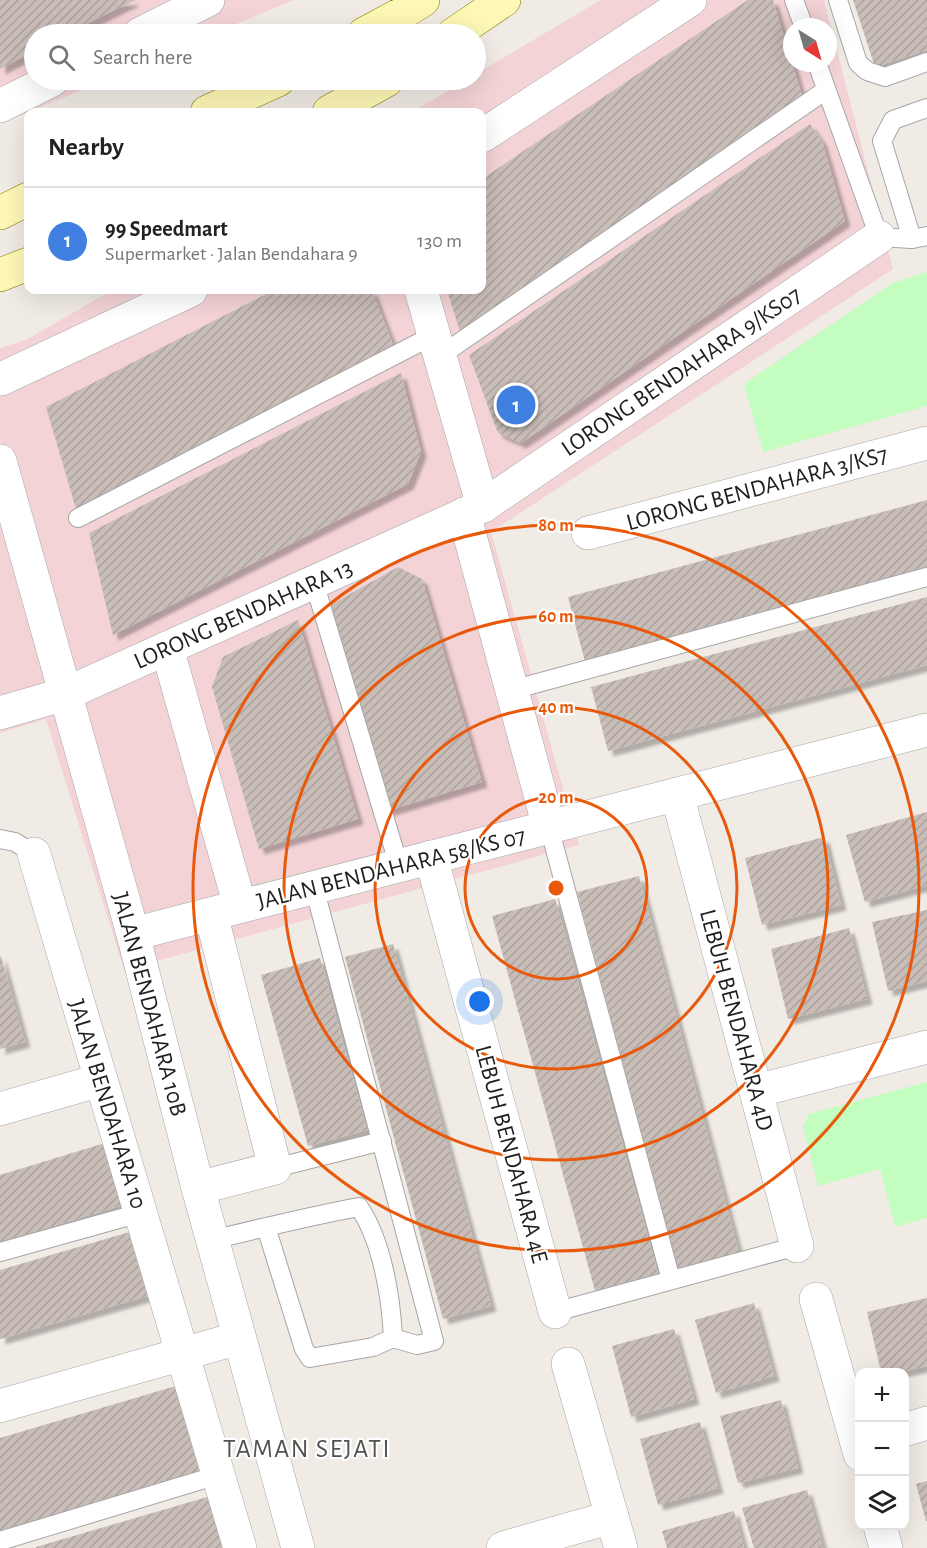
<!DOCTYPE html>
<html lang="en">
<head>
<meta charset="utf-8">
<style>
  body { margin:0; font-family:"Alegreya Sans",sans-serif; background:#f2f2f2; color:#222 }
  .controls { position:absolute; right:18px; bottom:18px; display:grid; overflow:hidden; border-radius:12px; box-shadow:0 6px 24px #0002 }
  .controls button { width:54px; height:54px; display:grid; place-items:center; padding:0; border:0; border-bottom:2px solid #e0e0e0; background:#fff; color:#222; font:30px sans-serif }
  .compass { position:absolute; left:783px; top:18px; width:54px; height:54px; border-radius:50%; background:#fff; box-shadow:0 6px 24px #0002; rotate:143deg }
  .you { position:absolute; left:480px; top:1002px; width:21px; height:21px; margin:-15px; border:4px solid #fff; border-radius:50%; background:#1a73e8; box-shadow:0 0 0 9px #1a73e833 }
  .badge { display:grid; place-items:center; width:39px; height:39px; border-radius:50%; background:#cf001c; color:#fff; font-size:20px; font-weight:700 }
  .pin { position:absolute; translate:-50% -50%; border:3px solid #fff; box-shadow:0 2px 6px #0006 }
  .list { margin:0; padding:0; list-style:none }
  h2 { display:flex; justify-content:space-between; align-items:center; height:78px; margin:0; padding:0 24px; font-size:26px }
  h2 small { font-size:20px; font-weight:400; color:#767676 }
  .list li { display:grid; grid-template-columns:39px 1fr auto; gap:18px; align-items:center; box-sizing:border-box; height:108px; padding:0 24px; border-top:2px solid #e0e0e0 }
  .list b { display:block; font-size:22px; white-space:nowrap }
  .list p { margin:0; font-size:20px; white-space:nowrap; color:#767676 }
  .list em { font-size:20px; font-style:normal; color:#767676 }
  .icon { flex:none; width:33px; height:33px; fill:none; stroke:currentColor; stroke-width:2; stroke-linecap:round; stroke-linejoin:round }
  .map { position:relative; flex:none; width:927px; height:1548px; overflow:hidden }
  .search { position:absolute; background:#fff; box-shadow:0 6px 24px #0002; left:24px; top:24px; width:462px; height:66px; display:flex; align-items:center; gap:15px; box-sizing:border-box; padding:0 21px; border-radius:33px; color:#767676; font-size:22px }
  .panel { position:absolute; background:#fff; box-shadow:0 6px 24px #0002; left:24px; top:108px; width:462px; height:186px; border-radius:12px }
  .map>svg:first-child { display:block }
</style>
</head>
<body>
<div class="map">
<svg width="927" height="1548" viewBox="0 0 927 1548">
  <defs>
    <pattern id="building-hatch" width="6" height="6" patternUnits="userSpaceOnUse" patternTransform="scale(1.5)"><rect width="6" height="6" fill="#c9bdb8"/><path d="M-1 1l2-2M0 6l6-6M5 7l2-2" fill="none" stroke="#aca29e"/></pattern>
    <filter id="shadow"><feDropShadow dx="5.5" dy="5.5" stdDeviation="1.5" flood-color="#0004"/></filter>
  </defs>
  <rect width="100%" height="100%" fill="#f1ebe5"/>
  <g fill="#f3d3d6" fill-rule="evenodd">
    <polygon points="0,0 294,0 212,34 34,34 34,80 106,80 0,124"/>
    <path d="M601,0h223l69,269 -402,263 88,313 -455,125 -78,-251 -46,14v-385l26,-8 86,-50h370v-178h-71l56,-32h9v-6zM792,27h36v36h-36z"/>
  </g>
  <g fill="#c3fdbf">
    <polygon points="927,272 927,406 763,452 744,384 893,283"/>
    <polygon points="927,1082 927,1218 895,1227 880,1169 818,1186 803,1127 809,1114"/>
  </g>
  <g fill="url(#building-hatch)" filter="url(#shadow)">
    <polygon points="0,0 135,0 66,34 34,34 34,51 0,69"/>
    <polygon points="748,0 773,0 804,102 460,332 447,290 482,290 482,179"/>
    <polygon points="853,0 927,0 927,50 875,67"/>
    <polygon points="810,124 822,141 845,221 521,443 498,433 469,355"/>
    <polygon points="274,290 372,290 393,345 76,509 46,407"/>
    <polygon points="401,373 421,452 408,484 113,635 89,533"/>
    <polygon points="927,500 927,569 585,662 568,597"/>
    <polygon points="398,567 422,579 482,782 387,811 327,607"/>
    <polygon points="927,597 927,665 608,751 591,687"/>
    <polygon points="298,620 358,819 259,849 212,687 223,657"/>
    <polygon points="927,812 927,885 865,902 846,835"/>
    <polygon points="824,837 841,905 762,925 745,858"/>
    <polygon points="639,876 739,1253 678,1270 577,892"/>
    <polygon points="555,899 658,1274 595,1291 492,916"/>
    <polygon points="927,910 927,981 888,991 872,922"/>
    <polygon points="849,928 867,999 788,1019 771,949"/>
    <polygon points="393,944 491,1306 443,1319 345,957"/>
    <polygon points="1,956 25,1042 0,1049 0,957"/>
    <polygon points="320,958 367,1130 308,1146 261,975"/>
    <polygon points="105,1143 123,1205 0,1242 0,1175"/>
    <polygon points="133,1231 151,1295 0,1339 0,1270"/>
    <polygon points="927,1298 927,1366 901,1372 881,1372 867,1312"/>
    <polygon points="754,1303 774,1376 716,1393 695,1320"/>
    <polygon points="674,1329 694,1399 631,1417 612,1346"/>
    <polygon points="186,1383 212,1473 0,1535 0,1438"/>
    <polygon points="781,1400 798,1468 738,1483 720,1416"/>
    <polygon points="700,1422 718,1488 658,1505 640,1439"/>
    <polygon points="927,1481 927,1521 926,1521 916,1484"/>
    <polygon points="807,1490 823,1548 754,1548 742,1508"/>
    <polygon points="214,1495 230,1548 36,1548 36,1547"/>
    <polygon points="734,1511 744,1548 667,1548 662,1531"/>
  </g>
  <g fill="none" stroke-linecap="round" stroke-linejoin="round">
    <g stroke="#a6a6a6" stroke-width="20">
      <g id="lane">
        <polyline points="794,0 804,27"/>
        <polyline points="838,0 858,63 867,71 885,77 927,62"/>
        <polyline points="817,63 879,237 912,239 927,236"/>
        <polyline points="912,239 882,141 893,120 927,108"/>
        <polyline points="440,356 826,90"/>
        <polyline points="78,518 434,335"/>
        <polyline points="314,582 399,866"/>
        <polyline points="512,690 927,577"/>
        <polyline points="549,827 671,1280"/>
        <polyline points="0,839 15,842 34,854"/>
        <polyline points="314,887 434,1341 417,1345 393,1338"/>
        <polyline points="275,1168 382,1141"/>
        <path d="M212,1240c49,-12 98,-24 147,-33 23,34 32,89 34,131l-20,9 -63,11 -6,-9 -38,-122"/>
        <polyline points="0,1252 140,1213"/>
        <polyline points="555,1312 797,1246"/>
        <polyline points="0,1541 218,1475"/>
      </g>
    </g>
    <g stroke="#a6a6a6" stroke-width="34">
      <g id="street">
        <polyline points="140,34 208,0"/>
        <polyline points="0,106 52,80"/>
        <polyline points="482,136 690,0"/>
        <polyline points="421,290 483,506"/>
        <polyline points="1,379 191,290"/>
        <polyline points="0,461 133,934 198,1188 298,1548"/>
        <polyline points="464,514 549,827"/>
        <polyline points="588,533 927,443"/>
        <polyline points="167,648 240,906"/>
        <polyline points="0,713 65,694 483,506 879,237"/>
        <polyline points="677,794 797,1246"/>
        <polyline points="34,854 240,1548"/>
        <polyline points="431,857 555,1312"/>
        <polyline points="133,934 927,730"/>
        <polyline points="756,1091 927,1047"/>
        <polyline points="0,1109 101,1080"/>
        <polyline points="198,1188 275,1168 211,914"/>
        <polyline points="816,1299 860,1454"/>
        <polyline points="568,1364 621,1548"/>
        <polyline points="0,1406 239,1338"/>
        <polyline points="904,1430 927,1423"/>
        <polyline points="880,1526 886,1548"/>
        <polyline points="503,1548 612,1517"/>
      </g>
    </g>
    <g stroke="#7d7900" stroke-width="34">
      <g id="secondary">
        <polyline points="364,34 401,14 423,0"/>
        <polyline points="454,34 504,0"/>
        <polyline points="207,112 278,80"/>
        <polyline points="329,112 387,80"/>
        <polyline points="0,213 28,199"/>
        <polyline points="0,275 28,264"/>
      </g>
    </g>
    <use href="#lane" stroke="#fff" stroke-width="18"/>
    <use href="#street" stroke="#fff" stroke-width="33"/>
    <use href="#secondary" stroke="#fef8b6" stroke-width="33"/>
  </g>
  <g fill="none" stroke="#e8590c" stroke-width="3">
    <circle cx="556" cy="888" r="91"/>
    <circle cx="556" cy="888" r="181"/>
    <circle cx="556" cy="888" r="272"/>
    <circle cx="556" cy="888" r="363"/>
  </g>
  <g text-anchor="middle" stroke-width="4.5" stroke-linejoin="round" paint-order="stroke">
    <g font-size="24" fill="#1f1f1f" stroke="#fff">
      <text transform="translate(681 371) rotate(-34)" y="8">LORONG BENDAHARA 9/KS07</text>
      <text transform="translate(757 488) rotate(-15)" y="8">LORONG BENDAHARA 3/KS7</text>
      <text transform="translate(243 614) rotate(-24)" y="8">LORONG BENDAHARA 13</text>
      <text transform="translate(391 868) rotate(-14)" y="8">JALAN BENDAHARA 58/KS 07</text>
      <text transform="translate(150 1004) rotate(75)" y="8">JALAN BENDAHARA 10B</text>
      <text transform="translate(737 1020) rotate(75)" y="8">LEBUH BENDAHARA 4D</text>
      <text transform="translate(108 1104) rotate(73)" y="8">JALAN BENDAHARA 10</text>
      <text transform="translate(512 1154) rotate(75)" y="8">LEBUH BENDAHARA 4E</text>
    </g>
    <g font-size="26" letter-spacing="1.5" fill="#525252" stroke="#fff">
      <text x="307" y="1457">TAMAN SEJATI</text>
    </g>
  </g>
  <circle cx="556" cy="888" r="9" fill="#e8590c" stroke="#fff" stroke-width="3"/>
  <g font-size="18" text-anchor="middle" font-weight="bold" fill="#e8590c" stroke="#fff" stroke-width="4.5" stroke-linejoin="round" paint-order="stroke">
    <text x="556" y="531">80 m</text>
    <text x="556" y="622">60 m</text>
    <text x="556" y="713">40 m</text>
    <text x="556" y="803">20 m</text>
  </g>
</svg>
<div class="controls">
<button>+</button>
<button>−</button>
<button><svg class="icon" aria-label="layers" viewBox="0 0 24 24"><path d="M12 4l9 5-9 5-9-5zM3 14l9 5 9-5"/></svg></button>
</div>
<svg class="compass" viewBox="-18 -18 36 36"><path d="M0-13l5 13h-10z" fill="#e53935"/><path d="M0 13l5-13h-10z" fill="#767676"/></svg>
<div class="you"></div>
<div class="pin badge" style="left:516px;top:405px;background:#3f7fe0">1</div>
<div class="search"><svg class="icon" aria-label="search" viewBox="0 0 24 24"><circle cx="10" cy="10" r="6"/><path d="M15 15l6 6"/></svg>Search here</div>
<section class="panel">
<h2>Nearby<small></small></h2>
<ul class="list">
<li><span class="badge" style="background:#3f7fe0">1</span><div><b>99 Speedmart</b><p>Supermarket · Jalan Bendahara 9</p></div><em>130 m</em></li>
</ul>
</section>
</div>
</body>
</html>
